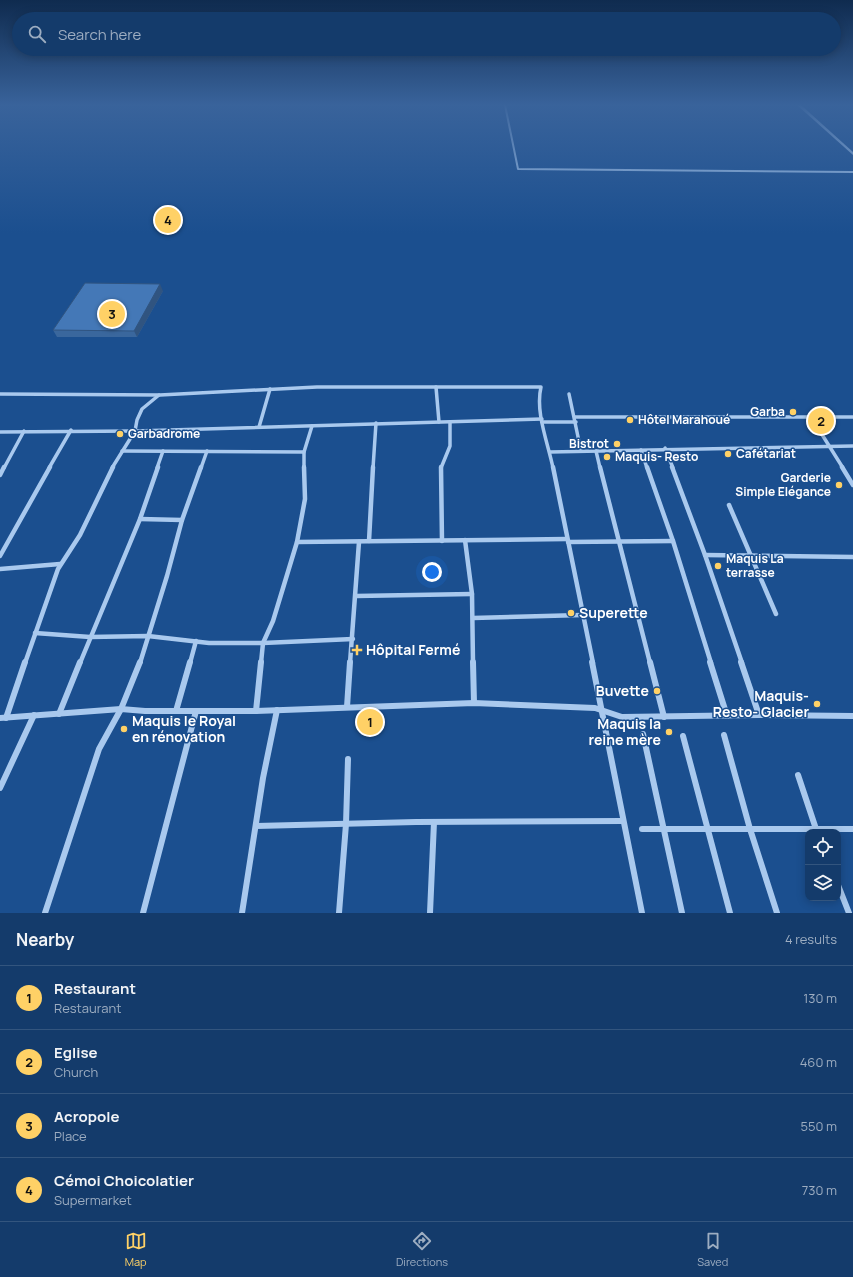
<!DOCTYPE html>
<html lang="en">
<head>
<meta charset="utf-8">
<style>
  body { margin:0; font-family:Manrope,sans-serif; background:#214673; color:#f1f3f6 }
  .controls { position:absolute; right:12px; bottom:12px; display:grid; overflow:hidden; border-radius:8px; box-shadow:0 2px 10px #0003 }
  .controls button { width:36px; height:36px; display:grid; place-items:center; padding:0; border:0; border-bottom:1px solid #33557e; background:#143b6b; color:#f1f3f6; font:20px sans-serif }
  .you { position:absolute; left:432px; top:572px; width:14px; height:14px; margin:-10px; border:3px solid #fff; border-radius:50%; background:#1a73e8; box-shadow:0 0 0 6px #1a73e833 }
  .badge { display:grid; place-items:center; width:26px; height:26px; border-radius:50%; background:#ffd166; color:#111; font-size:13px; font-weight:700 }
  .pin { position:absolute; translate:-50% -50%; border:2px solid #fff; box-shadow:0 1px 4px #0006 }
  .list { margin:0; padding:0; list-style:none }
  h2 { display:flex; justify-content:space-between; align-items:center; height:52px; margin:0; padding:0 16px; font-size:17px }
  h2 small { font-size:13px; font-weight:400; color:#9dadc1 }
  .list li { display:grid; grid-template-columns:26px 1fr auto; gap:12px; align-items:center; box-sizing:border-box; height:64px; padding:0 16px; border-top:1px solid #33557e }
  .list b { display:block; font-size:15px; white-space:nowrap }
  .list p { margin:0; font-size:13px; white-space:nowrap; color:#9dadc1 }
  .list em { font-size:13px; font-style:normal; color:#9dadc1 }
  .icon { flex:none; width:22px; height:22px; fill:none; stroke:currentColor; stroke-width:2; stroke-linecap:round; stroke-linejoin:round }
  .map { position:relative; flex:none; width:853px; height:913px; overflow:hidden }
  .search { position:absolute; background:#143b6b; box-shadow:0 2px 10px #0003; left:12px; right:12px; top:12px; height:44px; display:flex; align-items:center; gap:10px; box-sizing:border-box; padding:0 14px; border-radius:22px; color:#9dadc1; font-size:15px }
  .sheet { height:308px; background:#143b6b }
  nav { display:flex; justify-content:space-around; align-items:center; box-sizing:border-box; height:56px; border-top:1px solid #33557e; background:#143b6b; font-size:11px; color:#9dadc1 }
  nav a { display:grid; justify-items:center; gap:2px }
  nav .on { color:#ffd166 }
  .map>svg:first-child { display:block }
</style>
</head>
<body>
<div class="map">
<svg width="853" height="913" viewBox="0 0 853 913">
  <rect width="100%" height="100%" fill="#1b4f8f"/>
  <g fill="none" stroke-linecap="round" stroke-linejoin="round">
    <polyline stroke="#a9c9ee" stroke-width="2" points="505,105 518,169 853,172"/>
    <g stroke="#a9c9ee" stroke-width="3.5">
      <polyline points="436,387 439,422"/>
      <path d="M0,394l160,1 157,-8h224c-6,25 7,56 12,81"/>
      <polyline points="569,394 581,451"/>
      <polyline points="575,417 853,417"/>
      <polyline points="811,417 843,468"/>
      <polyline points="542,422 576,422"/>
      <polyline points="259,427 270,389"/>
      <polyline points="0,432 135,431 542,419"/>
      <polyline points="665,448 673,468"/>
      <polyline points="641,450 647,468"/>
      <polyline points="122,451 304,452"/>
      <polyline points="596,451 600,468"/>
      <polyline points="550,452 853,446"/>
      <polyline points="4,468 24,431"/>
      <polyline points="49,468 71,430"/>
      <polyline points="112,468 135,431 137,420 142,409 159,395"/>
      <polyline points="157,468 163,451"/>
      <polyline points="201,468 207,451"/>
      <polyline points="304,468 304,452 312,426"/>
      <polyline points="373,468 376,423"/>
      <polyline points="441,468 450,446 450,422"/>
    </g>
    <g stroke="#a9c9ee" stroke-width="4.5">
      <polyline points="441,467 442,541"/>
      <polyline points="553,467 593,663"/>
      <polyline points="600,467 650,663"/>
      <polyline points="647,467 673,541 711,663"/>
      <polyline points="672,467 705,555 742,663"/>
      <polyline points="842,467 853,485"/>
      <polyline points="0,475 4,467"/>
      <polyline points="729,505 776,614"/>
      <polyline points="140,519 182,520"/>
      <polyline points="465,540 472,594 473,663"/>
      <polyline points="369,541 373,467"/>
      <polyline points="297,542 567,539"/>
      <polyline points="568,542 673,541"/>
      <polyline points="705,555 853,557"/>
      <polyline points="0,556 50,467"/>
      <polyline points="0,569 60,564"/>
      <polyline points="356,596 472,594"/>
      <polyline points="473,618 582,615"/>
      <polyline points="35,633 90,637 148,636 209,643 263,643 353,639"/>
      <polyline points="25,663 58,569 80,535 113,467"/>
      <polyline points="80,663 140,519 158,467"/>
      <polyline points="140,663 167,576 182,520 201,467"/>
      <polyline points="190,663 196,641"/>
      <polyline points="261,663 263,643 273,621 297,542 305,499 304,467"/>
      <polyline points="350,663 359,542"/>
    </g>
    <g stroke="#a9c9ee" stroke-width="6">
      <polyline points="473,662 474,703"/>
      <polyline points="592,662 642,913"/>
      <polyline points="650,662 664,717"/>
      <polyline points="710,662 727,716"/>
      <polyline points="741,662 759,715"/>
      <polyline points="347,707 350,662"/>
      <polyline points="176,711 190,662"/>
      <polyline points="256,711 261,662"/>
      <polyline points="59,714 80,662"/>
      <polyline points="0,718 121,709 145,711 256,711 474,703 595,708 622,717 759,715 853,716"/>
      <polyline points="6,718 25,662"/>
      <polyline points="643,734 682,913"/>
      <polyline points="724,735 750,829 777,913"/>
      <polyline points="683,736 730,913"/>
      <polyline points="798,775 817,832"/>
      <polyline points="0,788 34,715"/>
      <polyline points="256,826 416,822 623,821"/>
      <polyline points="642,829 853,829"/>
      <polyline points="838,885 849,913"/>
      <polyline points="45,913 99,749 121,709 140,662"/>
      <polyline points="143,913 196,711"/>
      <polyline points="242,913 263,778 277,710"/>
      <polyline points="339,913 346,824 348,759"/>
      <polyline points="430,913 434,822"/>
    </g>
    <polygon fill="#a9c9ee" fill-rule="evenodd" points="797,105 801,105 853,152 853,155"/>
  </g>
  <polygon fill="#3a679d" points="163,291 137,337 57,337 53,330"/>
  <polygon fill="#305480" points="160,284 163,291 137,337 134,331"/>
  <polygon fill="#4478b7" stroke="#305480" points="85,283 160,284 134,331 53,330"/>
  <linearGradient id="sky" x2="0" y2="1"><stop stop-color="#0f2b4f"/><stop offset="0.45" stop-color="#39639b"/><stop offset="1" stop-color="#39639b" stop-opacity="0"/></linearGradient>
  <rect width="853" height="233" fill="url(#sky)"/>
  <g fill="#ffd166" stroke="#1b4f8f" stroke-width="1.5">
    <circle cx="793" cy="412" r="4"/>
    <circle cx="630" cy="420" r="4"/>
    <circle cx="120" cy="434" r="4"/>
    <circle cx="617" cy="444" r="4"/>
    <circle cx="728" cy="454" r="4"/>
    <circle cx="607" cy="457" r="4"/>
    <circle cx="839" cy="485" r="4"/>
    <circle cx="718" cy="566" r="4"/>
    <circle cx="571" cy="613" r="4"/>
    <path d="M355 644h4v4h4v4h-4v4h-4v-4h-4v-4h4z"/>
    <circle cx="657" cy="691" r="4"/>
    <circle cx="817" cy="704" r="4"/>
    <circle cx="124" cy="729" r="4"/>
    <circle cx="669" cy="732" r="4"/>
  </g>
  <g text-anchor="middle" stroke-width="3" stroke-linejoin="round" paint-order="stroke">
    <g font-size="12" font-weight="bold" fill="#fff" stroke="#1b4f8f" text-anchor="start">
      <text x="785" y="416" text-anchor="end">Garba</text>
      <text x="638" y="424">Hôtel Marahoué</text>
      <text x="128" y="438">Garbadrome</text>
      <text x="609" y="448" text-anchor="end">Bistrot</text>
      <text x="736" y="458">Cafétariat</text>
      <text x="615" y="461">Maquis- Resto</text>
      <text x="831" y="482" text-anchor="end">Garderie<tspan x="831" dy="14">Simple Elégance</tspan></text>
      <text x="726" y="563">Maquis La<tspan x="726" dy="14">terrasse</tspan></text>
    </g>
    <g font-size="14" font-weight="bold" fill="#fff" stroke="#1b4f8f" text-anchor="start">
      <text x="579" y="618">Superette</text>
      <text x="366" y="655">Hôpital Fermé</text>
      <text x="649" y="696" text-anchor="end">Buvette</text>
      <text x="809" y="701" text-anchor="end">Maquis-<tspan x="809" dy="16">Resto- Glacier</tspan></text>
      <text x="132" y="726">Maquis le Royal<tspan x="132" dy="16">en rénovation</tspan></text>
      <text x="661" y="729" text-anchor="end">Maquis la<tspan x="661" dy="16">reine mère</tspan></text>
    </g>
  </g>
</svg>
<div class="controls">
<button><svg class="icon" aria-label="locate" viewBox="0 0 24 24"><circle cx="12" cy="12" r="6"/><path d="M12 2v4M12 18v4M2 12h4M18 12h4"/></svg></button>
<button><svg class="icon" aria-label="layers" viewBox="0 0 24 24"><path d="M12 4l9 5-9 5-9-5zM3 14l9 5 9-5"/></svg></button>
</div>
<div class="you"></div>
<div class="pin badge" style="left:370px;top:722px">1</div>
<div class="pin badge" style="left:821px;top:421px">2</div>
<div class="pin badge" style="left:112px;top:314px">3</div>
<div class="pin badge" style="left:168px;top:220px">4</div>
<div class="search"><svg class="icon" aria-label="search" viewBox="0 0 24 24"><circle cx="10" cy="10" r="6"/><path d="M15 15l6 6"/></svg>Search here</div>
</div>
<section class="sheet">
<h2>Nearby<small>4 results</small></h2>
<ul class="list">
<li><span class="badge">1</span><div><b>Restaurant</b><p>Restaurant</p></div><em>130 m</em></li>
<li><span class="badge">2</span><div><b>Eglise</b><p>Church</p></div><em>460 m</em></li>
<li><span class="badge">3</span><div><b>Acropole</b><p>Place</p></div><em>550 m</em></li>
<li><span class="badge">4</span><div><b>Cémoi Choicolatier</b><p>Supermarket</p></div><em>730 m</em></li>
</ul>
</section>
<nav>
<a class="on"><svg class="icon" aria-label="map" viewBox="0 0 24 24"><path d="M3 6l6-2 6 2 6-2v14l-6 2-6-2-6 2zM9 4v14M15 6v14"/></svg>Map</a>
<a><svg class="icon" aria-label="directions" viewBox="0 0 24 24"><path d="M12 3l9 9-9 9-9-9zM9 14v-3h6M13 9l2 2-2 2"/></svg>Directions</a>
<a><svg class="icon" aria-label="saved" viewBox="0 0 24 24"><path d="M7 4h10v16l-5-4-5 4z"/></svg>Saved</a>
</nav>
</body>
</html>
